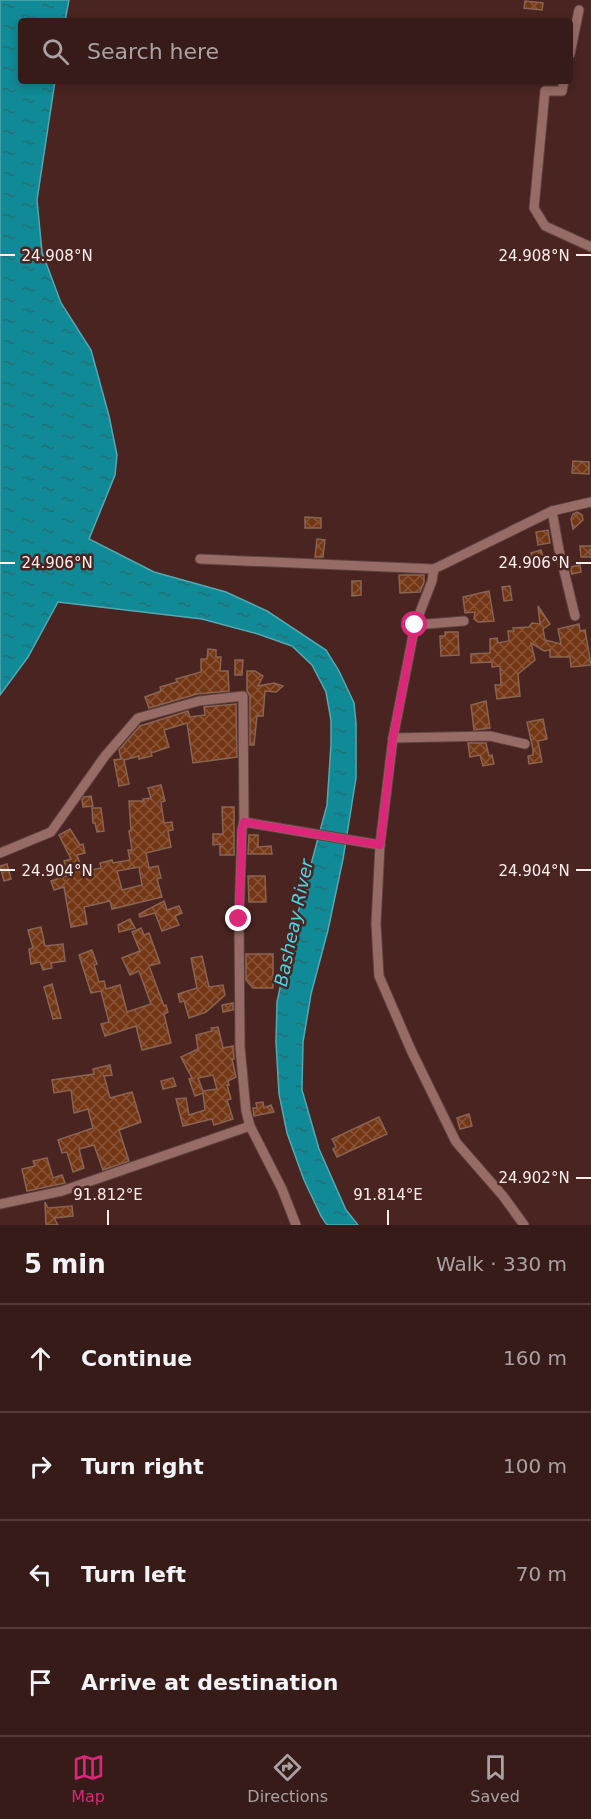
<!DOCTYPE html>
<html lang="en">
<head>
<meta charset="utf-8">
<style>
  body { margin:0; font-family:"DejaVu Sans",sans-serif; background:#422826; color:#f1f3f6 }
  .stop { position:absolute; width:18px; height:18px; margin:-14px; border:4px solid #db2777; border-radius:50%; background:#fff }
  .stop.end { background:#db2777; border-color:#fff; box-shadow:0 2px 6px #0008 }
  .list { margin:0; padding:0; list-style:none }
  h2 { display:flex; justify-content:space-between; align-items:center; height:78px; margin:0; padding:0 24px; font-size:26px }
  h2 small { font-size:20px; font-weight:400; color:#aaa1a2 }
  .list li { display:grid; grid-template-columns:39px 1fr auto; gap:18px; align-items:center; box-sizing:border-box; height:108px; padding:0 24px; border-top:2px solid #513938 }
  .list b { display:block; font-size:22px; white-space:nowrap }
  .list em { font-size:20px; font-style:normal; color:#aaa1a2 }
  .icon { flex:none; width:33px; height:33px; fill:none; stroke:currentColor; stroke-width:2; stroke-linecap:round; stroke-linejoin:round }
  .map { position:relative; flex:none; width:591px; height:1225px; overflow:hidden }
  .search { position:absolute; background:#371b19; box-shadow:0 3px 9px #0003; left:18px; right:18px; top:18px; height:66px; display:flex; align-items:center; gap:15px; box-sizing:border-box; padding:0 21px; border-radius:6px; color:#aaa1a2; font-size:22px }
  .sheet { height:510px; background:#371b19 }
  nav { display:flex; justify-content:space-around; align-items:center; box-sizing:border-box; height:84px; border-top:2px solid #513938; background:#371b19; font-size:16px; color:#aaa1a2 }
  nav a { display:grid; justify-items:center; gap:3px }
  nav .on { color:#db2777 }
  .map>svg:first-child { display:block }
</style>
</head>
<body>
<div class="map">
<svg width="591" height="1225" viewBox="0 0 591 1225">
  <defs>
    <pattern id="water-ripples" width="26" height="14" patternUnits="userSpaceOnUse" patternTransform="scale(1.5)"><rect width="26" height="14" fill="#0f8a96"/><path d="M2 4q2-2 4 0t4 0M15 11q2-2 4 0t4 0" fill="none" stroke="#276f76"/></pattern>
    <pattern id="building-cross-hatch" width="8" height="8" patternUnits="userSpaceOnUse" patternTransform="scale(1.5)"><rect width="8" height="8" fill="#743716"/><path d="M0 0l8 8M0 8l8-8" fill="none" stroke="#895438"/></pattern>
  </defs>
  <rect width="100%" height="100%" fill="#492421"/>
  <polygon fill="url(#water-ripples)" stroke="#56a8b0" stroke-width="1.5" points="0,0 69,0 65,21 21,21 21,81 55,81 37,200 42,252 61,303 91,350 109,416 117,455 115,475 89,539 154,572 226,592 267,611 326,650 339,671 354,703 356,723 356,778 343,859 328,930 311,994 303,1042 302,1090 319,1149 346,1210 358,1225 327,1225 321,1216 304,1180 287,1133 279,1094 276,1042 277,1002 289,946 327,805 331,745 331,720 326,692 312,665 292,646 258,634 202,619 58,602 28,657 0,695"/>
  <g fill="url(#building-cross-hatch)" stroke="#8a6452" stroke-width="1.5" fill-rule="evenodd">
    <polygon points="525,1 543,3 542,10 524,8"/>
    <polygon points="573,461 589,462 589,474 572,473"/>
    <polygon points="577,512 582,515 583,520 573,529 571,519 573,514"/>
    <polygon points="305,517 321,518 321,528 305,528"/>
    <polygon points="548,530 550,543 538,545 536,532"/>
    <polygon points="317,539 325,540 323,557 315,557"/>
    <polygon points="580,546 591,546 591,557 581,557"/>
    <polygon points="541,550 544,558 534,562 531,553"/>
    <polygon points="580,565 581,572 572,574 570,567"/>
    <polygon points="399,575 424,575 424,582 420,592 400,593"/>
    <polygon points="352,581 361,581 361,595 352,596"/>
    <polygon points="510,586 512,600 504,601 502,587"/>
    <polygon points="489,591 494,621 478,622 474,619 475,612 465,613 463,597"/>
    <polygon points="538,606 550,624 543,629 545,640 561,644 558,629 579,624 580,631 585,630 591,665 571,667 570,657 550,657 550,650 544,651 531,643 535,660 518,674 520,696 497,699 495,685 501,685 500,666 492,667 492,662 471,663 471,654 490,653 490,639 497,638 498,643 509,641 508,631 514,631 513,628 529,627 532,623 540,624"/>
    <polygon points="445,632 458,632 459,655 441,656 440,636 445,636"/>
    <polygon points="208,649 216,650 216,657 221,657 220,671 228,671 229,691 197,694 149,708 145,697 161,691 160,687 177,682 176,679 201,672 201,659 207,659"/>
    <polygon points="235,660 243,660 242,675 235,675"/>
    <polygon points="247,671 255,671 263,676 258,686 274,683 283,686 276,692 265,691 263,716 257,716 254,745 250,745 250,696 247,691"/>
    <polygon points="486,701 490,728 474,730 471,705"/>
    <polygon points="236,704 237,757 193,763 187,723 164,730 169,747 151,753 152,756 139,759 139,756 124,760 129,784 119,786 114,760 121,759 119,750 140,726 188,711 190,717 205,715 204,707"/>
    <polygon points="543,719 547,739 538,741 542,762 529,764 528,756 533,755 533,749 527,722"/>
    <polygon points="468,743 486,743 489,756 492,755 494,764 483,766 480,755 470,757"/>
    <path d="M161,785l4,16 -4,1 3,21 8,-1 1,8 -5,1 3,16 -25,6 3,15 9,-2 3,12 -4,1 5,18 -50,12 -2,-8 -26,6 3,17 -16,3 -7,-40 -10,3 -3,-9 17,-6 -4,-14 7,-2 -12,-24 11,-6 10,16 3,-1 2,9 -8,2 6,17 18,-4 -1,-5 12,-3 1,3 17,-3 -2,-10h4l-3,-19h2l-2,-30h15l-1,-2 8,-1 -3,-10zM139,867l3,18 -20,5 -5,-19z"/>
    <polygon points="91,796 93,806 83,807 82,800 84,797"/>
    <polygon points="222,807 234,807 234,855 220,855 220,844 213,845 213,834 223,834"/>
    <polygon points="92,808 101,808 104,831 97,832 95,823 93,823"/>
    <polygon points="249,835 258,835 258,847 271,846 272,854 248,854"/>
    <polygon points="7,864 11,879 4,881 0,866"/>
    <polygon points="248,876 265,876 266,902 249,902"/>
    <polygon points="164,901 167,910 179,906 182,913 175,916 179,925 162,931 155,913 140,917 139,914"/>
    <polygon points="130,919 135,928 119,932 118,925"/>
    <polygon points="41,927 45,946 63,944 65,961 51,963 52,968 43,970 40,962 31,964 29,949 33,948 28,930"/>
    <polygon points="141,928 144,935 149,933 160,963 149,966 164,1006 166,1005 168,1012 164,1014 171,1043 142,1050 136,1026 105,1036 101,1024 109,1022 101,991 91,993 79,955 92,950 97,964 94,965 99,982 104,981 106,989 120,985 127,1012 151,1004 139,971 130,975 122,958 140,951 132,932"/>
    <polygon points="246,954 273,954 273,988 253,988 246,980"/>
    <polygon points="202,956 209,987 223,985 225,995 206,1012 189,1018 184,1001 180,1002 178,994 197,988 191,958"/>
    <polygon points="52,984 61,1018 53,1019 44,987"/>
    <polygon points="233,1003 233,1010 223,1012 222,1005"/>
    <path d="M218,1027l5,21 10,-2 1,13h-2l4,18 -8,4 1,4h-2l4,14 -4,1 6,19 -19,6 -2,-6 -29,7 -7,-27 10,-1 3,17 16,-5 -2,-17 -8,3 -6,-17 3,-1 -11,-21 17,-8 -2,-14 16,-4 -1,-3zM213,1075l4,14 -14,2 -5,-13z"/>
    <polygon points="110,1065 112,1075 104,1076 110,1098 132,1092 141,1122 119,1130 129,1161 103,1170 94,1145 79,1149 84,1168 73,1172 67,1152 62,1153 58,1140 93,1128 88,1109 74,1113 71,1090 54,1093 52,1080 94,1074 93,1069"/>
    <polygon points="173,1078 176,1086 163,1089 161,1081"/>
    <polygon points="263,1102 264,1108 271,1105 274,1112 254,1116 253,1108 257,1108 256,1103"/>
    <polygon points="469,1114 472,1126 460,1129 457,1118"/>
    <polygon points="379,1117 387,1134 337,1157 333,1149 336,1147 332,1139"/>
    <polygon points="47,1158 53,1178 62,1175 65,1183 27,1191 22,1169 35,1166 33,1161"/>
    <polygon points="45,1202 48,1208 72,1206 73,1216 54,1218 58,1225 46,1225"/>
  </g>
  <g fill="none" stroke-linecap="round" stroke-linejoin="round">
    <g stroke="#5f413f" stroke-width="11">
      <g id="minor">
        <polyline points="570,54 579,10"/>
        <polyline points="564,81 562,91 545,91 534,208 545,226 591,247"/>
        <polyline points="552,511 559,550 575,616"/>
        <polyline points="200,559 434,569"/>
        <polyline points="415,625 464,621"/>
        <polyline points="393,738 490,736 525,744"/>
        <polyline points="0,853 51,832 105,756 138,718 199,701 243,696 244,822"/>
        <polyline points="0,1204 62,1191 250,1126"/>
        <polyline points="296,1225 282,1189 250,1126 246,1111 240,1047 239,919 242,829 244,822 380,845"/>
        <polyline points="524,1225 503,1196 456,1142 411,1050 379,976 376,924 380,845 393,738 415,625 432,581 434,569 552,511 591,502"/>
      </g>
    </g>
    <use href="#minor" stroke="#976c67" stroke-width="9"/>
  </g>
  <g fill="none" stroke-linecap="round" stroke-linejoin="round">
    <polyline stroke="#db2777" stroke-width="8" points="239,919 242,829 244,822 380,845 393,738 415,625"/>
  </g>
  <path fill="none" stroke="#fdeeec" stroke-width="2" d="M0,255h15M576,255h15M0,563h15M576,563h15M0,870h15M576,870h15M576,1178h15M108,1210v15M388,1210v15"/>
  <g text-anchor="middle" stroke-width="5" stroke-linejoin="round" paint-order="stroke">
    <g font-size="18" font-style="italic" fill="#48d6e7" stroke="#492421">
      <text transform="translate(294 923) rotate(-78)" y="6">Basheay River</text>
    </g>
  </g>
  <g font-size="15" text-anchor="middle" fill="#fdeeec" stroke="#492421" stroke-width="5" stroke-linejoin="round" paint-order="stroke">
    <text x="57" y="261">24.908°N</text>
    <text x="534" y="261">24.908°N</text>
    <text x="57" y="568">24.906°N</text>
    <text x="534" y="568">24.906°N</text>
    <text x="57" y="876">24.904°N</text>
    <text x="534" y="876">24.904°N</text>
    <text x="534" y="1183">24.902°N</text>
    <text x="108" y="1200">91.812°E</text>
    <text x="388" y="1200">91.814°E</text>
  </g>
</svg>
<div class="stop" style="left:415px;top:625px"></div>
<div class="stop end" style="left:239px;top:919px"></div>
<div class="search"><svg class="icon" aria-label="search" viewBox="0 0 24 24"><circle cx="10" cy="10" r="6"/><path d="M15 15l6 6"/></svg>Search here</div>
</div>
<section class="sheet">
<h2>5 min<small>Walk · 330 m</small></h2>
<ul class="list">
<li><svg class="icon" aria-label="ahead" viewBox="0 0 24 24"><path d="M12 20V5M6 11l6-6 6 6"/></svg><div><b>Continue</b></div><em>160 m</em></li>
<li><svg class="icon" aria-label="right" viewBox="0 0 24 24"><path d="M7 20v-9h11M14 6l5 5-5 5"/></svg><div><b>Turn right</b></div><em>100 m</em></li>
<li><svg class="icon" aria-label="left" viewBox="0 0 24 24"><path d="M17 20v-9H6M10 6l-5 5 5 5"/></svg><div><b>Turn left</b></div><em>70 m</em></li>
<li><svg class="icon" aria-label="arrive" viewBox="0 0 24 24"><path d="M6 21V4h12l-3 4 3 4H6"/></svg><div><b>Arrive at destination</b></div></li>
</ul>
</section>
<nav>
<a class="on"><svg class="icon" aria-label="map" viewBox="0 0 24 24"><path d="M3 6l6-2 6 2 6-2v14l-6 2-6-2-6 2zM9 4v14M15 6v14"/></svg>Map</a>
<a><svg class="icon" aria-label="directions" viewBox="0 0 24 24"><path d="M12 3l9 9-9 9-9-9zM9 14v-3h6M13 9l2 2-2 2"/></svg>Directions</a>
<a><svg class="icon" aria-label="saved" viewBox="0 0 24 24"><path d="M7 4h10v16l-5-4-5 4z"/></svg>Saved</a>
</nav>
</body>
</html>
